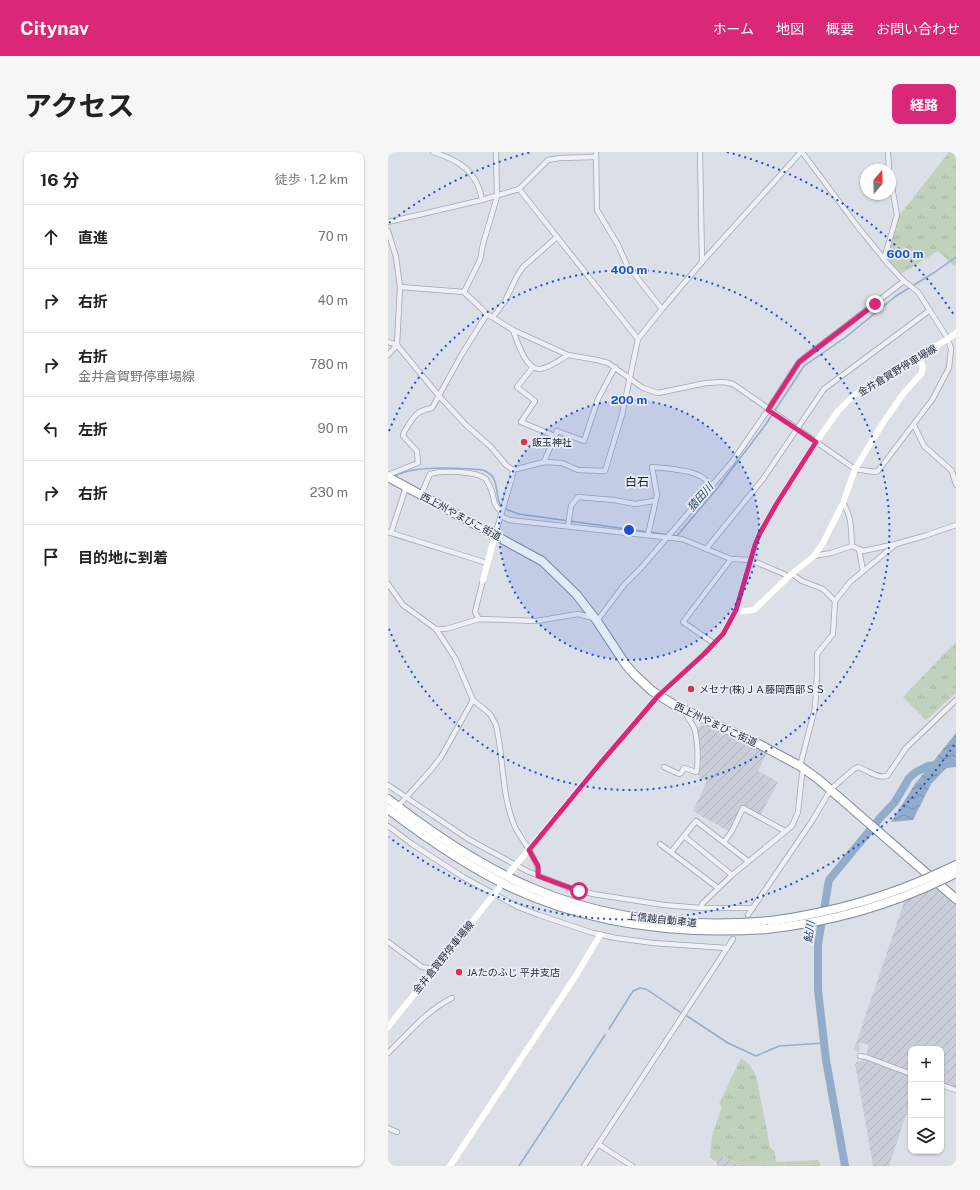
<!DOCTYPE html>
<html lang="ja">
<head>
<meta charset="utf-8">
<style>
  body { margin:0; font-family:"Public Sans","Noto Sans JP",sans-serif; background:#f6f6f6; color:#222 }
  .controls { position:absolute; right:12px; bottom:12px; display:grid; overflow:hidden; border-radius:8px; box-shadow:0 1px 3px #0004 }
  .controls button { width:36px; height:36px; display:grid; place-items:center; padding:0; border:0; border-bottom:1px solid #e0e0e0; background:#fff; color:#222; font:20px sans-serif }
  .compass { position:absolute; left:472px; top:12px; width:36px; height:36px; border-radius:50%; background:#fff; box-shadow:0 1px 3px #0004; rotate:19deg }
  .stop { position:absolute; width:12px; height:12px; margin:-9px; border:3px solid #db2777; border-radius:50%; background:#fff }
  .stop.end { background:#db2777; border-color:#fff; box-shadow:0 1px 4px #0008 }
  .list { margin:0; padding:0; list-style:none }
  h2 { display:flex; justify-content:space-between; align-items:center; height:52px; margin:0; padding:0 16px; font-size:17px }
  h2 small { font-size:13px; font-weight:400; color:#767676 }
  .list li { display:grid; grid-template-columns:26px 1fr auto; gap:12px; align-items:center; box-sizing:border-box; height:64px; padding:0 16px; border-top:1px solid #e0e0e0 }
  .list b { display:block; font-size:15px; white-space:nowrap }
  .list p { margin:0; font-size:13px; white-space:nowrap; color:#767676 }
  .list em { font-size:13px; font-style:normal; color:#767676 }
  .icon { flex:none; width:22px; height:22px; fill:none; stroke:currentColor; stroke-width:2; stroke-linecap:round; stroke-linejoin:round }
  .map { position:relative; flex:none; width:568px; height:1014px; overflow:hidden; border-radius:8px }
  header { display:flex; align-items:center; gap:24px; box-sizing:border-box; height:56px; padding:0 20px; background:#db2777; color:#fff }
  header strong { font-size:19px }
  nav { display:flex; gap:22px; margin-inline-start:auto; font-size:14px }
  .intro { display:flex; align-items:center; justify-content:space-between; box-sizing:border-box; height:96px; padding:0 24px }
  h1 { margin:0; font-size:28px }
  .button { padding:10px 18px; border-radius:8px; background:#db2777; color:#fff; font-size:14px; font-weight:700 }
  main { display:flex; gap:24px; padding:0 24px }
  aside { flex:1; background:#fff; border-radius:8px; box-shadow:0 1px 3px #0004 }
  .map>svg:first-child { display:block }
</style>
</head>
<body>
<header>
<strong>Citynav</strong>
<nav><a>ホーム</a><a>地図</a><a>概要</a><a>お問い合わせ</a></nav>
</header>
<div class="intro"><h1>アクセス</h1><a class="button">経路</a></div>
<main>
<aside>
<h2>16 分<small>徒歩 · 1.2 km</small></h2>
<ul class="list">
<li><svg class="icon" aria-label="ahead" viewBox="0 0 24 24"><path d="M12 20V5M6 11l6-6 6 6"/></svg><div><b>直進</b></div><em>70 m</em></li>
<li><svg class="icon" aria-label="right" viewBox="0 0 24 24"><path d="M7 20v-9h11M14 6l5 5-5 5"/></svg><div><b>右折</b></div><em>40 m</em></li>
<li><svg class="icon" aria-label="right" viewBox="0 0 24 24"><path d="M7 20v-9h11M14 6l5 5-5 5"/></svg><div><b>右折</b><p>金井倉賀野停車場線</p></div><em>780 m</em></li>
<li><svg class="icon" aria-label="left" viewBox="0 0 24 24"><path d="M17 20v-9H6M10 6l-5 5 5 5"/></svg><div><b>左折</b></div><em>90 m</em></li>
<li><svg class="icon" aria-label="right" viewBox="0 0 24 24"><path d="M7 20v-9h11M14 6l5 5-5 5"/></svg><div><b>右折</b></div><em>230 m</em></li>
<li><svg class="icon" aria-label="arrive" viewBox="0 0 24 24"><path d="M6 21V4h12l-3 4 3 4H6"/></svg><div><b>目的地に到着</b></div></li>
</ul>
</aside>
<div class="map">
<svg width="568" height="1014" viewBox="0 0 568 1014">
  <defs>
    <pattern id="industrial-furrows" width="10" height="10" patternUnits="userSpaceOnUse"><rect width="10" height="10" fill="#c9ced9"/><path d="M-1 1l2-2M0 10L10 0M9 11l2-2" fill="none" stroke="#acb1bb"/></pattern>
    <pattern id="grass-tufts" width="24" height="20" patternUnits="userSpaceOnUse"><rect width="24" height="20" fill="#c1d1bb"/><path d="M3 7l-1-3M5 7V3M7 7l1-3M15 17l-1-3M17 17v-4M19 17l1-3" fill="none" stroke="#a6b4a2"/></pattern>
    <pattern id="water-waves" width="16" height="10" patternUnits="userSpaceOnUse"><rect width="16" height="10" fill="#92adcb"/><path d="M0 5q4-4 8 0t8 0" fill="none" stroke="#778da6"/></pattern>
  </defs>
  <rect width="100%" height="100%" fill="#dbdfe7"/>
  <g fill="url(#industrial-furrows)">
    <polygon points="315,572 379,601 370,619 390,630 372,664 354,654 342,680 305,659 319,629 311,626 310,621 312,606 309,576"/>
    <polygon points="547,734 568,752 568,936 553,931 553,897 523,897 523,919 479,903 480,892 472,891 471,900 466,898 517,747"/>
    <polygon points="478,907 523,923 523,948 501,1014 485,1014 467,911"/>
    <polygon points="334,1004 339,1006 353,1014 329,1014 329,1010"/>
  </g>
  <g fill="url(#grass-tufts)">
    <polygon points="561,0 568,0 568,112 566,114 550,99 513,122 500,109 499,102 511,64"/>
    <polygon points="568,491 568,541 538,568 515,545 560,498"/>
    <polygon points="353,906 361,912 368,924 382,995 386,999 388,1010 430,1008 433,1014 353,1014 336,1004 333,1005 329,1010 322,1006 324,984 334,955 331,952"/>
  </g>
  <polygon fill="url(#water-waves)" points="568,581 568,606 543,632 525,668 503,670 527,632"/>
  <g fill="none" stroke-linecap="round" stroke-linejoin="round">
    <g stroke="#92adcb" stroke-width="1.5">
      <path d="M7,324c19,-11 65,-8 88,-6 17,7 11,19 17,34l8,6 11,4 158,22 42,-50 47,-62 38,-58 42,-29 50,-41 39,-24 21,-15"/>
      <polyline points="299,864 340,891 368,904 391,894 436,891"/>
      <polyline points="221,877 245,839 252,836 258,837 292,860"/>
      <polyline points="131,1014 217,883"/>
    </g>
    <polyline stroke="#92adcb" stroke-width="8" points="457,1014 438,908 430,838 430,792 441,728 492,666 507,650 521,626 528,620 540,614 568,611"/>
    <g stroke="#a0a6b1" stroke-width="6">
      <g id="street">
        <path d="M45,0c26,8 45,20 49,48"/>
        <polyline points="208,0 209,58 230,93 239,113 274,157"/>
        <polyline points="312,0 314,110"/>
        <polyline points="500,0 501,18"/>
        <polyline points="131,37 250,187"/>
        <polyline points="0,70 94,48 131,37 160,8 172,6 208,5"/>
        <polyline points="0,79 8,105 12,135 9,193 0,203"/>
        <polyline points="496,107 509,63 502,24"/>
        <polyline points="12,135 76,140 99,162 125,178 180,203 209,208 220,211 255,236 270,241 318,231 336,230 345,232 467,317 487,320 490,319 544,248 561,216 563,197 560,187 530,140 516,129 500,112 470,75 414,0"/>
        <polyline points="76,140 92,108 95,92 109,45 108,0"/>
        <polyline points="105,165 117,149 129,124 135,115 169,85"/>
        <path d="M125,178c4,11 13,41 27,39 9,-1 20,-9 28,-14"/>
        <polyline points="0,190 9,193 51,244 78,273 103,295 118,313 125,318"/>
        <polyline points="145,215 129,235 147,249 133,270 167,284 156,310"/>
        <polyline points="526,273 536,294 564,319 568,333"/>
        <polyline points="167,284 169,279 196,289 210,247 227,215"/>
        <polyline points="125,318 156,310 174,311 190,318 217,319 234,263 250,187 274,157 314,110 413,0"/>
        <path d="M0,323l30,-12 -1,-12 -14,-15 1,-4c9,-13 10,-21 28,-24l30,-54 25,-40"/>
        <path d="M33,343l9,-21c12,-4 46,-3 56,5 0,1 3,5 3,6 7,11 1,18 13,27"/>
        <path d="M455,351c9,13 8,28 9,43"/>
        <polyline points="113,364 121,368 294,387 343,407 363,408 396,422 400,425"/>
        <polyline points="180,374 183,354 190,345 226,348 247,352 266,349"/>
        <polyline points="0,380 99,411"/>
        <polyline points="3,381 18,335"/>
        <polyline points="107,383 124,326 125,318"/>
        <path d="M260,383l9,-40 -5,-28c14,1 37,3 48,9 5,2 8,7 12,11"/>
        <polyline points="318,397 375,327 436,237 542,158"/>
        <polyline points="471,397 475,419"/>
        <polyline points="426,404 443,401 464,394 475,399 508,392 536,384 568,373"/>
        <polyline points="404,422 414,429 435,437 447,449"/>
        <path d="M0,432l15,21 33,24 19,29 18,42 17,14 6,11c8,33 5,70 19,102 7,14 25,34 23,49"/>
        <polyline points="91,467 87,460 95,428"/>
        <polyline points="209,469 236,433 253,416 344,310 380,258 411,210 516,129"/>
        <polyline points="48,477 58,477 91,467 148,469 190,462 201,465 205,465"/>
        <polyline points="327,492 295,470 343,407"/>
        <polyline points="412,614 427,556 429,522 429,502 445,482 447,449 462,430 508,392"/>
        <path d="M276,615l15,7 2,-1 3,-5 12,4 1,-2c1,-12 1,-26 -2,-39 -1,-8 -9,-11 -9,-20"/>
        <polyline points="0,633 80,687 139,719 179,735 205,742 276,753 313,756 365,756"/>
        <polyline points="13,651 42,619 53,605 85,548"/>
        <polyline points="0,674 24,692 75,725 130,755 151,763 205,781 228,786 265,791 339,796"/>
        <polyline points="296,684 344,723"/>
        <polyline points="336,690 344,679 355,656 397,679"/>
        <polyline points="272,692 330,736"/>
        <polyline points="283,700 308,669 360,709"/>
        <polyline points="313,756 314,752 344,723 404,674 410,660 414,622 416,617"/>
        <path d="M360,763l64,-94 19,-32 23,-20 4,-2c9,3 20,12 29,9l19,-28 50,-48"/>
        <polyline points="0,790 34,815 46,817"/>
        <path d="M0,901c21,-20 38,-42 64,-55"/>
        <polyline points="472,904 478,905 523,922"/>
        <polyline points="553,933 568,938"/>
        <polyline points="0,976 9,980"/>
        <polyline points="210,992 244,1014"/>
        <polyline points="196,1014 345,787"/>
      </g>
    </g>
    <g stroke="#818d9e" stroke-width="10">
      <g id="highway">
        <polyline points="0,325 154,409 188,442 209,469 238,513 247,523 264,539 288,554 369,591 412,614 430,627 568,747"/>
        <path d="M0,647c45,35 92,67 144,89 75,32 157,40 238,33"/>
        <path d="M0,657c38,29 79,57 122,78 81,38 169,48 257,42"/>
        <polyline points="553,720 568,713"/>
        <polyline points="558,726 568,721"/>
      </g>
    </g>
    <use href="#street" stroke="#eef0f5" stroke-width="4.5"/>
    <g stroke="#fff" stroke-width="6">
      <polyline points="95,428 107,383"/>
      <polyline points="348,458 356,459 366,458 400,425 426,404 435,391 455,351 467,317 495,271 515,242 533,222 535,216 531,204"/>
      <polyline points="122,720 210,614 270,544 317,503 335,482 348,458 367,393 372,381 389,351 428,290 451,258 465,244 483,232 560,187 568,181"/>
      <polyline points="0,875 111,736"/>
      <polyline points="62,1014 187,825 212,783"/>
    </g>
    <use href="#highway" stroke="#fff" stroke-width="8"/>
    <g stroke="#818d9e" stroke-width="10" stroke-linecap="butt">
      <g id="highway-bridge">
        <path d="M382,769c60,-8 116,-23 171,-49"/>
        <path d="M379,777c63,-7 122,-23 179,-51"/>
      </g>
    </g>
    <use href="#highway-bridge" stroke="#fff" stroke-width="8"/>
  </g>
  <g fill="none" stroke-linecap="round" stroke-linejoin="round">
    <polyline stroke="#db2777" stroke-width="5" points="191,739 150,724 150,714 141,698 210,614 270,544 316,502 335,482 348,458 367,393 372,381 389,351 428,290 380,258 411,210 487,152"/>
  </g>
  <circle cx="241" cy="378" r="130" fill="#1d4ed8" fill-opacity=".12"/>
  <g fill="none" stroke="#1d4ed8" stroke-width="2" stroke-dasharray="2 4">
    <circle cx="241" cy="378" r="130"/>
    <path d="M1 279A260 260 0 1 1 1 477"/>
    <path d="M566 593A390 390 0 0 1 1 685M1 71A390 390 0 0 1 143 0M339 0A390 390 0 0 1 566 163"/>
  </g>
  <g fill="#d8334b" stroke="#eaeef5" stroke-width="1.5">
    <circle cx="136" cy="290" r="4"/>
    <circle cx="303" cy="537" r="4"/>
    <circle cx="71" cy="820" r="4"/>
  </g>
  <g text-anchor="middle" stroke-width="3.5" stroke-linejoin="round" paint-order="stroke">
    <g font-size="10" fill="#242d3e" stroke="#eaeef5">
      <text transform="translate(509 218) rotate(-31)" y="4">金井倉賀野停車場線</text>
      <text transform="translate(73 364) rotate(28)" y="4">西上州やまびこ街道</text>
      <text transform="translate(328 572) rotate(25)" y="4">西上州やまびこ街道</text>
      <text transform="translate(274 767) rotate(6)" y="4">上信越自動車道</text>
      <text transform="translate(55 805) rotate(-51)" y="4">金井倉賀野停車場線</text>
    </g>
    <g font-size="10" fill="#242d3e" stroke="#eaeef5" text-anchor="start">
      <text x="144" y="294">飯玉神社</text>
      <text x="311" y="541">メセナ(株)ＪＡ藤岡西部ＳＳ</text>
      <text x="79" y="824">JAたのふじ 平井支店</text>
    </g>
    <g font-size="11" font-style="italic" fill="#2b4c74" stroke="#eaeef5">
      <text transform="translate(312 345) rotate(-49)" y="4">猿田川</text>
      <text transform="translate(421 780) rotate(-82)" y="4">鮎川</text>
    </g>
    <g font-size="12" fill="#161e2e" stroke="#eaeef5">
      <text x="249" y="334">白石</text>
    </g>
  </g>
  <circle cx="241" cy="378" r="6" fill="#1d4ed8" stroke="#eaeef5" stroke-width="2"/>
  <g font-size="12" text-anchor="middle" font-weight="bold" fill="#1d4ed8" stroke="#eaeef5" stroke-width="3.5" stroke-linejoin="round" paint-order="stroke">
    <text x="517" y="106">600 m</text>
    <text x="241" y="122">400 m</text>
    <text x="241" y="252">200 m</text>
  </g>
</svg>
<div class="controls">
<button>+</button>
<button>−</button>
<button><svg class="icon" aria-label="layers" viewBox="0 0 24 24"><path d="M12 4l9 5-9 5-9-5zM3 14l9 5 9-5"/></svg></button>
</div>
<svg class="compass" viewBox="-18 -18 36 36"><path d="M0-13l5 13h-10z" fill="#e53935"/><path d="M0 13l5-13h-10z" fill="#767676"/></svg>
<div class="stop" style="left:191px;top:739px"></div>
<div class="stop end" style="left:487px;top:152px"></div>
</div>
</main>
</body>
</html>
